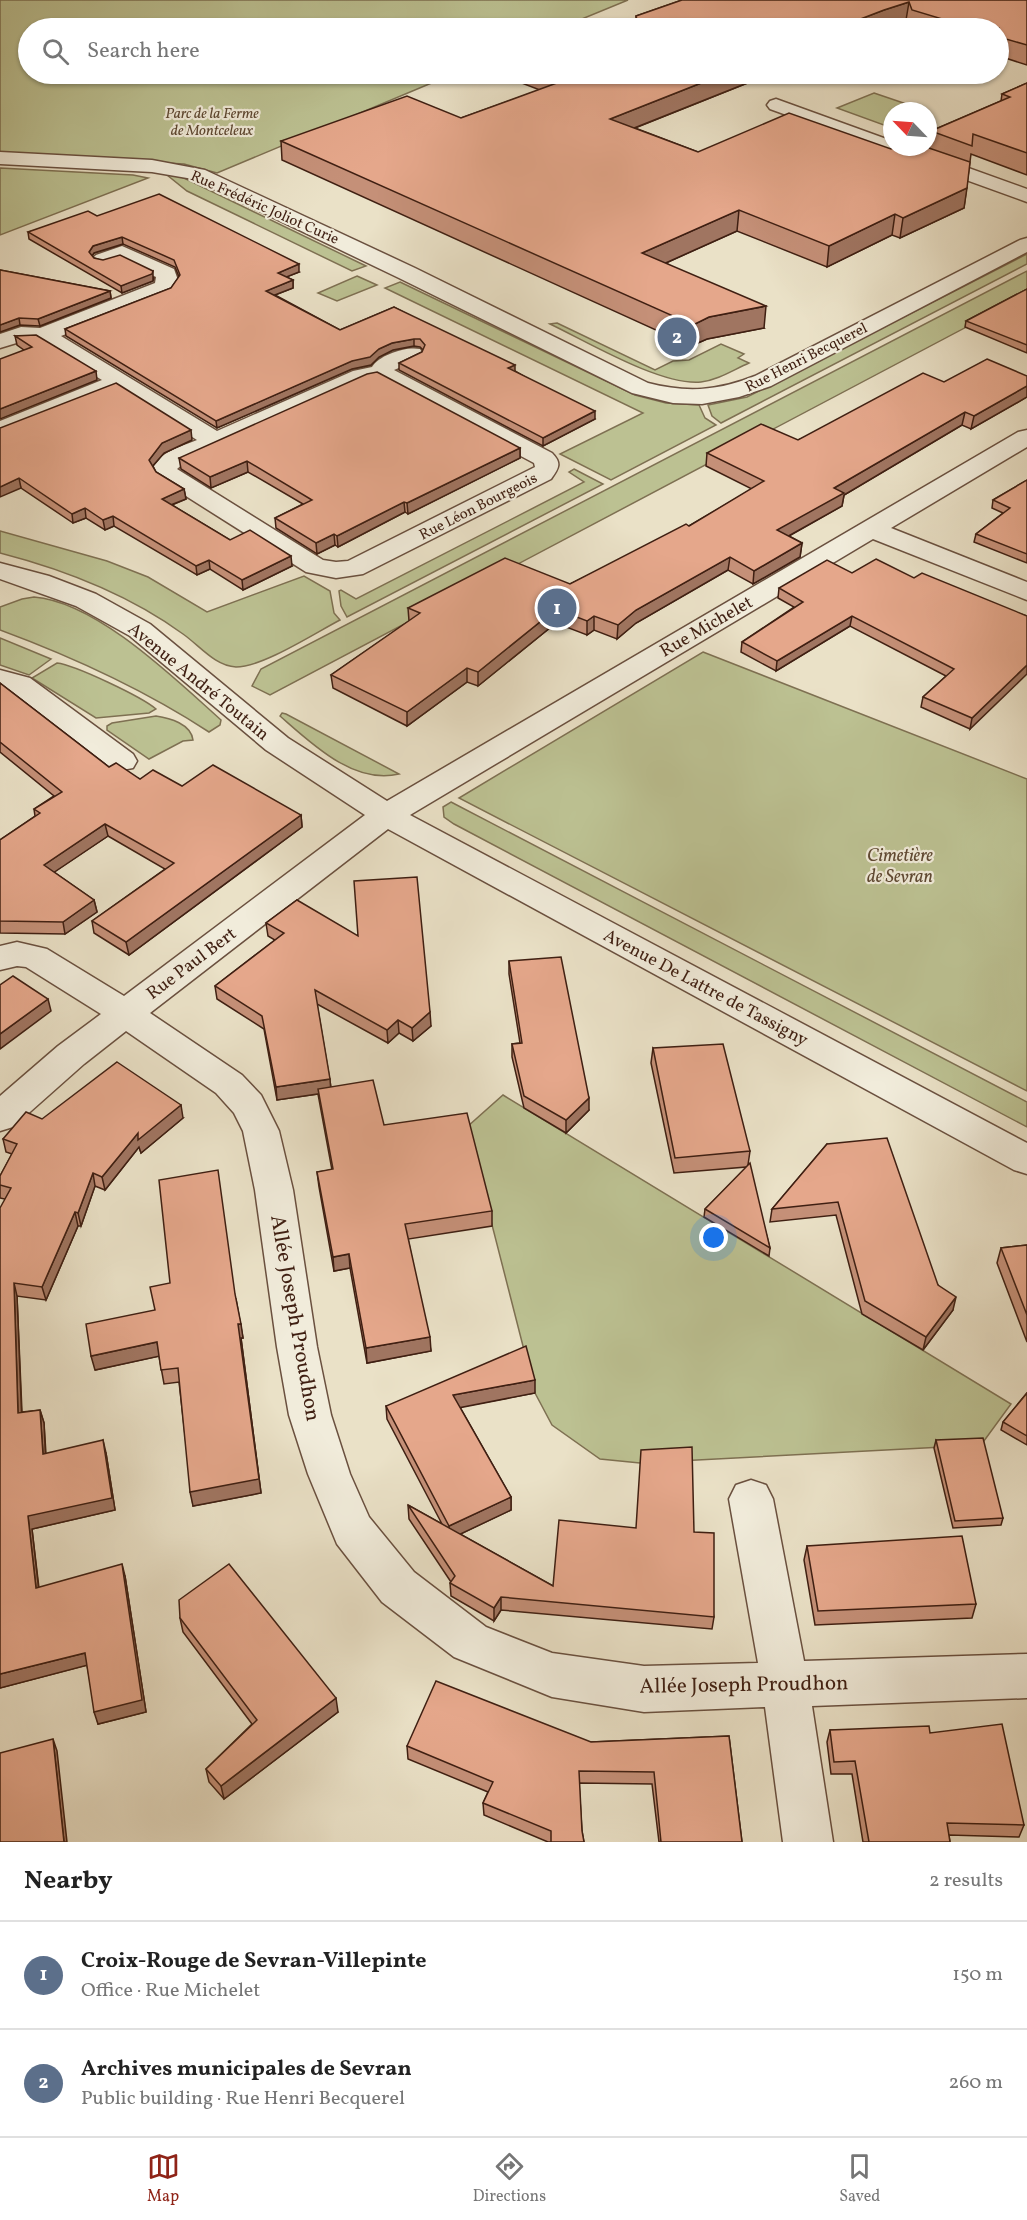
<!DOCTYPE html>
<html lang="en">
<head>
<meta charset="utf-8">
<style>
  body { margin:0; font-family:Vollkorn,serif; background:#f6f6f6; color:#222 }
  .compass { position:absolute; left:883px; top:102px; width:54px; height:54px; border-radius:50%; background:#fff; box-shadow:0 2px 4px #0004; rotate:295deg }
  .you { position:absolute; left:714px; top:1238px; width:21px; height:21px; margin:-15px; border:4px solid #fff; border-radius:50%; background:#1a73e8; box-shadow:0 0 0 9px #1a73e833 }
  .badge { display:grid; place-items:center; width:39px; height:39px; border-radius:50%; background:#8f2418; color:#fff; font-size:20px; font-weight:700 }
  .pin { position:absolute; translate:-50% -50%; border:3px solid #fff; box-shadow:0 2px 6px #0006 }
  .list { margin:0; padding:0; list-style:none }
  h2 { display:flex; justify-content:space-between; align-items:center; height:78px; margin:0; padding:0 24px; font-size:26px }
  h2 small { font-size:20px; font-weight:400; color:#767676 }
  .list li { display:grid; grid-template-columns:39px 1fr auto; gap:18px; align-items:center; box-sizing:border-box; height:108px; padding:0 24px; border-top:2px solid #e0e0e0 }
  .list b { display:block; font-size:22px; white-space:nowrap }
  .list p { margin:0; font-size:20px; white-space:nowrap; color:#767676 }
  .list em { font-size:20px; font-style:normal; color:#767676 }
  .icon { flex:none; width:33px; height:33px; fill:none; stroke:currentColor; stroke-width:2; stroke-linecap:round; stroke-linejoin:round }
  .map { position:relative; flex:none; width:1027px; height:1842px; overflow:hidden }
  .search { position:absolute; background:#fff; box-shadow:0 2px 4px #0004; left:18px; right:18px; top:18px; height:66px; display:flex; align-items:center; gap:15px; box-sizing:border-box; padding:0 21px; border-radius:33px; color:#767676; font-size:22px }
  .sheet { height:294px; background:#fff }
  nav { display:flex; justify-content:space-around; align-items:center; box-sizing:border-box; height:84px; border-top:2px solid #e0e0e0; background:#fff; font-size:16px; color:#767676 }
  nav a { display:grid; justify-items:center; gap:3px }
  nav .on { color:#8f2418 }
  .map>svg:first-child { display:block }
</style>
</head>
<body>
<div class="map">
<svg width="1027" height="1842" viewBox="0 0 1027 1842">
  <rect width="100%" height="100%" fill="#eae1c7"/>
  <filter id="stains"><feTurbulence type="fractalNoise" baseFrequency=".00333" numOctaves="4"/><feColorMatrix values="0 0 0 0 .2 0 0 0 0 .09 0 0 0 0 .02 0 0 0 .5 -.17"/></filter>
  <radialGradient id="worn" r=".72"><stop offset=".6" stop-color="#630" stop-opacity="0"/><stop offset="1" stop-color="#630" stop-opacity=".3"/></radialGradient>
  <g fill="#bcc192" stroke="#7e7052" stroke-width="1.5">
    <polygon points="0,0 628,0 560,28 28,28 28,74 453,74 217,173 184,164 0,154"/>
    <polygon points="874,93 927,111 892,111 892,128 837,108"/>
    <polygon points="0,168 133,175 148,178 0,235"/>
    <polygon points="162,171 184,178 366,266 352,271 187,191"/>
    <polygon points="1027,254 1027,264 721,423 712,416 708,405 747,397"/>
    <polygon points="1027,271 1027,295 270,695 252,686 261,669"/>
    <polygon points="357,276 377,285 337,301 318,293"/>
    <polygon points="400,282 635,395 666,403 699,405 705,418 716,425 611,480 560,454 643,413 385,288"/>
    <path d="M557,323l98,47 18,-9 16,-1 32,-16 23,10 -6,4 11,5c-16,7 -31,17 -48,19 -40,4 -113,-40 -151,-58z"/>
    <polygon points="574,469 603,484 347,617 341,606 339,591 341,590 356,599 584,482 569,472"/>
    <path d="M0,531l107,30 41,16 59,35 97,-36 26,15 4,22 6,7c-25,13 -77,47 -104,47 -21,-1 -36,-21 -53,-33 -55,-40 -117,-64 -183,-81z"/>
    <path d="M34,597c63,5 141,82 187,123l-1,5 -11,7c-66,-43 -136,-75 -209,-102v-23l22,-8z"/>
    <polygon points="0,638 51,659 29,675 0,665"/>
    <polygon points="703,652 1027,779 1027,1091 459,798"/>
    <path d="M57,663c18,2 85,34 99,46l-7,4 -53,5 -64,-40z"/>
    <path d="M282,713l4,1 113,60c-45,11 -87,-30 -119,-58z"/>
    <path d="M156,716c14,2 35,8 37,24l-10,1 -34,18 -42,-29v-4l5,-3z"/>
    <polygon points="451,802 1027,1102 1027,1127 454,824 444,817 443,807"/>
    <polygon points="503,1095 1011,1404 981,1445 640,1463 600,1459 552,1425 535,1393 467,1127"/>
  </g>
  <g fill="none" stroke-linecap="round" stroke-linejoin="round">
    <g stroke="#6a503f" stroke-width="3">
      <g id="street">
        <polygon points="776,99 892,141 892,147 910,147 1027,189 1027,202 770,109 767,105 770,101"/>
        <path d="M0,152l152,8 53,10 210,98 233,115c38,10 70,8 107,-7l265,-136 7,-2v14l-256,134 -32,11 -37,7 -29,-1 -41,-10 -233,-115 -206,-99 -41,-7 -152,-8z"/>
        <path d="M122,246l52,23 5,14 -8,10 -110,43 156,95 136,-60 19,-4c7,-12 34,-21 48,-18l3,5 -3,5 -26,11 158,83c10,10 7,15 -1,26l-188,95 -27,4 -30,-6 -147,-93 -7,-9c6,-18 29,-23 45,-30l-79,-50 -118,47v-16l102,-41 -64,-38 -15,-1 -23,7v-14l21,-7 19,1 115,-45 1,-6 -35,-17 -18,5 -7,-2 -4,-4 4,-4zM378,380l156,83 1,4 -187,94 -12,1 -13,-2 -146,-91 7,-6 183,-81z"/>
        <polygon points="1027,430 1027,447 891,528 1027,582 1027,600 873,539 410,815 1027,1143 1027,1174 1014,1170 388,829 150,1013 242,1075 261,1095 279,1131 293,1190 317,1347 331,1415 350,1474 369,1517 414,1572 486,1627 552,1653 644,1666 758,1663 729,1499 736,1485 751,1480 766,1485 773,1499 804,1661 1027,1654 1027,1698 812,1706 833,1842 783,1842 765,1707 644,1712 552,1697 454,1657 382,1602 337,1544 308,1474 289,1415 277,1347 255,1190 243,1131 234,1113 216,1093 126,1031 84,1064 13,1127 0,1131 0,1096 58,1046 101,1014 26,967 17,966 0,970 0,946 17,942 47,949 124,996 365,815 266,750 130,636 76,606 0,579 0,563 49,576 96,594 150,624 288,738 387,801 1018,432"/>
        <polygon points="0,670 30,678 133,754 137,761 133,768 122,770 111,768 10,690 0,688"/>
      </g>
    </g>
    <use href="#street" fill="#f1ecdb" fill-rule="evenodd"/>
  </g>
  <g fill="#c59078" stroke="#3f1f12" stroke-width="1.5">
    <polygon points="682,0 1027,0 1027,65 999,56 999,28 910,28 906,20 881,28 636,28 636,16"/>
    <polygon points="498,74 770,74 635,128 698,152 929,148 931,131 1001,101 1002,94 1027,83 1027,175 971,154 964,208 900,238 892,235 827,267 737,231 666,263 764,328 707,339 691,346 282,160 281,141 461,118 540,90"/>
    <polygon points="97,216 299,272 286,277 293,280 293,288 275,295 340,330 394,307 515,371 595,419 543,446 399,370 399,363 422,352 423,350 420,347 414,346 393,350 379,357 371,365 352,369 217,428 66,336 65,329 171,288 179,277 175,267 123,244 94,253 92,256 94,258 154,278 153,281 122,293 29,239 28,232"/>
    <polygon points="0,270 110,291 111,298 40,326 20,325 0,332"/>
    <polygon points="1027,289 1027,353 965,327 966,321"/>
    <polygon points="15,336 97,380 24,350 17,345"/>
    <polygon points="1027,376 1027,397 971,429 962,425 844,495 842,506 789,536 802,543 800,557 753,584 728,570 636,623 617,639 594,630 587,635 556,623 478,686 467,682 407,726 333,688 331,675 409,621 408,608 570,584 689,526 752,489 706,466 707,453 798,440 944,382"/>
    <polygon points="0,428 192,440 164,453 153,466 156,472 184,489 186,499 172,505 230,540 292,566 243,590 210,569 197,575 114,526 105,530 86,518 73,523 21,488"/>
    <polygon points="520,448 520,458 408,514 405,512 338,547 335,545 317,554 276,528 275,518 303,504 248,472 211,488 181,469 179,458"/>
    <polygon points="1027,480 1027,563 974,542 976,534 1003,513 992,508 993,500"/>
    <polygon points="852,573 914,578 1027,616 970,729 921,707 923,697 946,676 850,626 776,671 741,652 742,642 794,607 778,598 779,588"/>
    <polygon points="0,683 109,767 140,779 182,786 301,815 302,827 129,955 94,933 92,921 165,869 108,836 54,872 94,900 97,912 65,934 0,933 0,840 35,816 34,809 54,796 0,752"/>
    <polygon points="297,900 431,1026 413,1041 399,1033 388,1043 317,1004 331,1087 384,1125 492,1211 492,1226 408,1239 431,1351 367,1363 350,1268 334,1271 319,1187 317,1172 332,1170 318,1094 277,1100 264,1029 217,999 215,986 275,940 268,936 266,923"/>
    <polygon points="509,961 589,1110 566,1133 524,1108 512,1057 512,1044 520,1043 509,974"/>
    <polygon points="653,1048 750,1151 748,1165 770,1248 769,1256 704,1217 705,1209 747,1167 674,1173 651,1063"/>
    <polygon points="183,1118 141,1153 139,1147 105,1190 95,1186 81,1226 78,1226 46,1300 17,1296 22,1412 40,1410 44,1423 46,1454 106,1453 115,1510 32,1529 39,1588 125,1576 146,1712 98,1724 87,1665 0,1688 5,1199 0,1198 0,1176 12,1154 6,1152 3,1139 42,1119"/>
    <polygon points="827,1144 938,1285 953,1310 923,1350 862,1314 836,1215 770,1222 772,1209"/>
    <polygon points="1027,1245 1027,1342 997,1263 1001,1248"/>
    <polygon points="236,1299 243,1338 241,1338 261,1493 193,1506 179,1382 164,1384 159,1356 95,1370"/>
    <polygon points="535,1393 460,1407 511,1497 511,1510 460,1534 553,1586 636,1528 694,1532 714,1617 712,1629 501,1610 494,1621 451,1596 450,1583 451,1582 409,1519 408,1505 442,1524 387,1419 386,1406"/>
    <polygon points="1027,1393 1027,1445 1001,1430 1003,1422"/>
    <polygon points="936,1440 1003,1518 1001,1525 953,1528 934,1448"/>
    <polygon points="807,1546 976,1604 972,1618 815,1625 804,1560"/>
    <polygon points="180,1618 338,1712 224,1799 209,1782 206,1769 252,1724 183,1632"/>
    <polygon points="830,1730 930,1733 1024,1825 1019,1837 949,1835 950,1842 863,1842 852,1774 831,1774 827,1742"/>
    <polygon points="729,1736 742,1842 659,1842 652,1784 579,1783 582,1831 584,1842 548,1842 484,1815 483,1803 488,1792 408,1759 407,1746 591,1742"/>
  </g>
  <g fill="#a07561" stroke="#3f1f12" stroke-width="1.5">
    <polygon points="909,2 906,20 881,28 837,28 884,10"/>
    <polygon points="724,74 770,74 609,138 610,119"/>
    <polygon points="967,188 964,208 900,238 903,218"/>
    <polygon points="739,210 737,231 641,274 642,253"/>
    <polygon points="895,214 892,235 827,267 829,246"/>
    <polygon points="122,237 123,244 94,253 90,259 89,252 93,246"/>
    <polygon points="299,264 299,272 279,280 278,273"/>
    <polygon points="153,271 153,281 122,293 121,286"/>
    <polygon points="293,280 293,288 267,298 266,291"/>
    <polygon points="110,291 111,298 40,326 38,319"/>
    <polygon points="766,306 764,328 707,339 691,346 693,325 709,317"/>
    <polygon points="19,318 20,325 0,332 0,325"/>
    <polygon points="414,339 414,346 393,350 379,357 371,365 352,369 217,428 216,421 392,343"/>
    <polygon points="515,365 515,373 508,368"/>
    <polygon points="96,371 97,380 0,419 0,409"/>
    <polygon points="1027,386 1027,397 971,429 974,416"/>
    <polygon points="595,411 595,419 543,446 543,438"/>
    <polygon points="965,412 962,425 844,495 842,506 776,543 777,530 834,488"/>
    <polygon points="191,430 192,440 164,453 150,469 149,460 162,443"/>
    <polygon points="520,448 520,458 408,514 407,503"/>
    <polygon points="247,461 248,472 211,488 210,477"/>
    <polygon points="19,478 21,488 0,497 0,487"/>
    <polygon points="184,489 186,499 163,508 162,499"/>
    <polygon points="404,502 405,512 338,547 337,536"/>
    <polygon points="85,508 86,518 73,523 72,514"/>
    <polygon points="113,516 114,526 105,530 103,520"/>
    <polygon points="334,534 335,545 317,554 316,543"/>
    <polygon points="802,543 800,557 753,584 754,571"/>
    <polygon points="291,556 292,566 243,590 242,580"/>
    <polygon points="730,557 728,570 636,623 617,639 618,625 636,610"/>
    <polygon points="209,560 210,569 197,575 196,566"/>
    <polygon points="556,609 556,623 478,686 478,672"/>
    <polygon points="594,616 594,630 587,635 587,621"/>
    <polygon points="852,616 850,626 776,671 777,661"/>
    <polygon points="1027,665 1027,674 970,729 972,718"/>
    <polygon points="467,668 467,682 407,726 407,712"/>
    <polygon points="301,815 302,827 129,955 126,942"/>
    <polygon points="105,824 108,836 47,877 44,865"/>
    <polygon points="94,900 97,912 65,934 63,922"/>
    <polygon points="48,999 51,1011 0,1049 0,1034"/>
    <polygon points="430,1012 431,1026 413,1041 412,1028"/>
    <polygon points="398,1020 399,1033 388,1043 387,1030"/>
    <polygon points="330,1079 331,1092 277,1100 276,1087"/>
    <polygon points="589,1098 589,1110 566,1133 566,1120"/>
    <polygon points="181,1105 183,1118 141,1153 139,1147 105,1190 102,1177 138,1133"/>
    <polygon points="93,1173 95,1186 81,1226 78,1213"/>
    <polygon points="75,1212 78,1226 46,1300 42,1287"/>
    <polygon points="349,1254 350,1268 334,1271 333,1257"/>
    <polygon points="14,1283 17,1296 22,1425 18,1413"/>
    <polygon points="956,1297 953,1310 923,1350 926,1337"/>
    <polygon points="238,1324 241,1324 243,1338 241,1338 261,1493 193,1506 190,1492"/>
    <polygon points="430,1337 431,1351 367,1363 366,1348"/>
    <polygon points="157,1342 160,1356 95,1370 91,1356"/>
    <polygon points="535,1380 535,1393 453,1409 453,1395"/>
    <polygon points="40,1410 44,1423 46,1467 43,1454"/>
    <polygon points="103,1440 106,1453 115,1510 32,1529 40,1601 36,1588 28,1516"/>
    <polygon points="511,1497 511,1510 450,1539 449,1526"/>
    <polygon points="122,1564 125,1576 146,1712 98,1724 94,1712"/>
    <polygon points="501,1597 501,1610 494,1621 494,1608"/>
    <polygon points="85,1653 88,1665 0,1688 0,1674"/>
    <polygon points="336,1698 338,1712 224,1799 221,1786"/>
    <polygon points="53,1739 57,1751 67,1842 64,1842"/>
  </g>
  <g fill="#e5a78b" stroke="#3f1f12" stroke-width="1.5">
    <polygon points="682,0 1027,0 1027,45 999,37 999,28 972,28 912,10 909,2 884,10 837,28 639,28 636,16"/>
    <polygon points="564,21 585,28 546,28"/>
    <polygon points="548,74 724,74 610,119 698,152 789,113 891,149 896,147 926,147 970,162 967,188 903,218 895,214 829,246 739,210 642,253 766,306 709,317 693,325 281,141 407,96 461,118 565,80"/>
    <polygon points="1027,83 1027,153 973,134 972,146 931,131 1010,97 1002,94"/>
    <polygon points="159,194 299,264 278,273 293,280 266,291 340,330 394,307 515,365 508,368 595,411 543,438 399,363 422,352 425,345 420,339 414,339 392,343 379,349 370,357 352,361 216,421 65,329 171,288 180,275 174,260 122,237 93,246 89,252 94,258 103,260 120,255 153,271 152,274 121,286 28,232 88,211 97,216"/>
    <polygon points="0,270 110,291 38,319 19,318 0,325"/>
    <polygon points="1027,289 1027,345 966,321"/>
    <polygon points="36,335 96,371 0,409 0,359 32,347 15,336"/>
    <polygon points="987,359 1027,376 1027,386 974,416 965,412 834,488 844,493 777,530 802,543 754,571 730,557 636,610 618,625 594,616 587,621 556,609 478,672 467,668 407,712 331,675 420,613 408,608 505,558 570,584 686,524 689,526 764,481 707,453 761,424 798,440 923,373 944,382"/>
    <polygon points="377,372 520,448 407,503 404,502 337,536 334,534 316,543 275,518 312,500 247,461 210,477 179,458 367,374"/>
    <polygon points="116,383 191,430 162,443 149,460 156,472 184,489 162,499 230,540 250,530 291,556 242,580 209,560 196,566 113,516 103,520 85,508 72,514 19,478 0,487 0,428"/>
    <polygon points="1027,480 1027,554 976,534 1010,508 993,500"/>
    <polygon points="876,559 914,578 922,573 1027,616 1027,665 972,718 923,697 954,669 852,616 777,661 742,642 803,602 779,588 827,560 852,573"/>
    <polygon points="0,683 109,767 116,763 140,779 153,770 182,786 213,765 301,815 126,942 92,921 174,863 105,824 44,865 94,900 63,922 0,921 0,840 40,813 34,809 62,792 0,742"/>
    <polygon points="417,877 430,1012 412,1028 398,1020 387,1030 315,990 330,1079 276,1087 262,1016 215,986 284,933 266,923 297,900 358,936 354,881"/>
    <polygon points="561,957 589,1098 566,1120 524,1096 512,1044 522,1043 509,961"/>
    <polygon points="13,976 48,999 0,1034 0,985"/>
    <polygon points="723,1044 750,1151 675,1158 653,1048"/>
    <polygon points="117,1062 181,1105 138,1140 138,1133 102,1177 93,1173 78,1213 75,1212 42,1287 14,1283 18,1413 40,1410 43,1454 103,1440 112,1498 28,1516 36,1588 122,1564 142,1700 94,1712 85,1653 0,1674 0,1208 11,1188 0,1185 0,1176 17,1144 3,1139 26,1112 42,1119"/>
    <polygon points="373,1080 384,1125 467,1113 492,1211 405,1224 430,1337 366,1348 349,1254 333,1257 317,1172 333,1169 318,1089"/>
    <polygon points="887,1138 938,1285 956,1297 926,1337 865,1301 838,1202 772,1209 827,1144"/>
    <polygon points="750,1163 770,1248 705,1209"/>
    <polygon points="218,1170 235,1294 241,1324 238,1324 259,1479 190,1492 178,1368 161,1370 157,1342 91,1356 86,1324 155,1310 150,1287 170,1283 159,1180"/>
    <polygon points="1027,1245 1027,1315 1001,1248"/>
    <polygon points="526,1346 535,1380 453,1395 511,1497 449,1526 386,1406"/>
    <polygon points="1027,1393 1027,1436 1003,1422"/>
    <polygon points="983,1438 1003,1518 955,1521 936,1440"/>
    <polygon points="692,1447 694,1532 714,1533 714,1617 501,1597 494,1608 450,1583 455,1576 408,1505 553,1586 559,1520 636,1528 641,1450"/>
    <polygon points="962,1536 976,1604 818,1611 807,1546"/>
    <polygon points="229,1564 336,1698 221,1786 206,1769 257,1720 180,1618 179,1600"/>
    <polygon points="436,1681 591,1742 729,1736 742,1842 661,1842 654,1772 579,1771 582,1831 584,1842 551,1842 551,1831 483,1803 493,1782 407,1746"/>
    <polygon points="1002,1724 1024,1825 947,1823 950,1842 869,1842 855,1761 834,1762 830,1730 929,1726 930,1733"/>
    <polygon points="53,1739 64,1842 0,1842 0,1753"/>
  </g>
  <g text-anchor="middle" stroke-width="4.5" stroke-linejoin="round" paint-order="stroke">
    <g font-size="15" font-style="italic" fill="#5e4832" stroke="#f1ecdb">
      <text x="212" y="118">Parc de la Ferme<tspan x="212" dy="17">de Montceleux</tspan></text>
    </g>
    <g font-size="15" fill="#3f1f12" stroke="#f1ecdb">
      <text transform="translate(265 207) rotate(24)" y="5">Rue Frédéric Joliot Curie</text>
      <text transform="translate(806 357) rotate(-27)" y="5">Rue Henri Becquerel</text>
      <text transform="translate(478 506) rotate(-27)" y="5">Rue Léon Bourgeois</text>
    </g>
    <g font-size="18" fill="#3f1f12" stroke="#f1ecdb">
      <text transform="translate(706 626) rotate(-30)" y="6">Rue Michelet</text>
      <text transform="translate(199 681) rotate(39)" y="6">Avenue André Toutain</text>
      <text transform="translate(191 963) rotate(-37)" y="6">Rue Paul Bert</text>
      <text transform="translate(706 987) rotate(28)" y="6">Avenue De Lattre de Tassigny</text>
    </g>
    <g font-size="18" font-style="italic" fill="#5e4832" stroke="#f1ecdb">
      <text x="900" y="861">Cimetière<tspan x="900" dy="21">de Sevran</tspan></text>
    </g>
    <g font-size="21" fill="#3f1f12" stroke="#f1ecdb">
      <text transform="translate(296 1318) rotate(80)" y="7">Allée Joseph Proudhon</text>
      <text transform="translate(744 1684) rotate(-1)" y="7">Allée Joseph Proudhon</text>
    </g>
  </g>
  <rect width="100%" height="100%" filter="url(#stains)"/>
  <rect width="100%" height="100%" fill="url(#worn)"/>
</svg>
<svg class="compass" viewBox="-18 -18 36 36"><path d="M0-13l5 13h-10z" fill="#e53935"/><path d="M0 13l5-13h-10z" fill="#767676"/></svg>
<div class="you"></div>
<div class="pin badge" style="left:557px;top:608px;background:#5c6f8a">1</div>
<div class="pin badge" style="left:677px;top:337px;background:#5c6f8a">2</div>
<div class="search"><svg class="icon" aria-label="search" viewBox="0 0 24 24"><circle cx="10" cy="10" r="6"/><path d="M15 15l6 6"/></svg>Search here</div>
</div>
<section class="sheet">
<h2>Nearby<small>2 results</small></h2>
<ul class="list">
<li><span class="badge" style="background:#5c6f8a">1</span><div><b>Croix-Rouge de Sevran-Villepinte</b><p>Office · Rue Michelet</p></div><em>150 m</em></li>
<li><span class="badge" style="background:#5c6f8a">2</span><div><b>Archives municipales de Sevran</b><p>Public building · Rue Henri Becquerel</p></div><em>260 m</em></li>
</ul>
</section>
<nav>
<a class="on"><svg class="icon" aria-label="map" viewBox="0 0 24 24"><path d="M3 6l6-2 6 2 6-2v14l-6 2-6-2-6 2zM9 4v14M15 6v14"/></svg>Map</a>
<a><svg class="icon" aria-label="directions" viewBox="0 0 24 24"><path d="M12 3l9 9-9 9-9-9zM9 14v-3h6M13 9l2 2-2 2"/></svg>Directions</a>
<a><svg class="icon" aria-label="saved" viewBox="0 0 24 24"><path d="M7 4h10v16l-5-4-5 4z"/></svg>Saved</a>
</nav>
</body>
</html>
